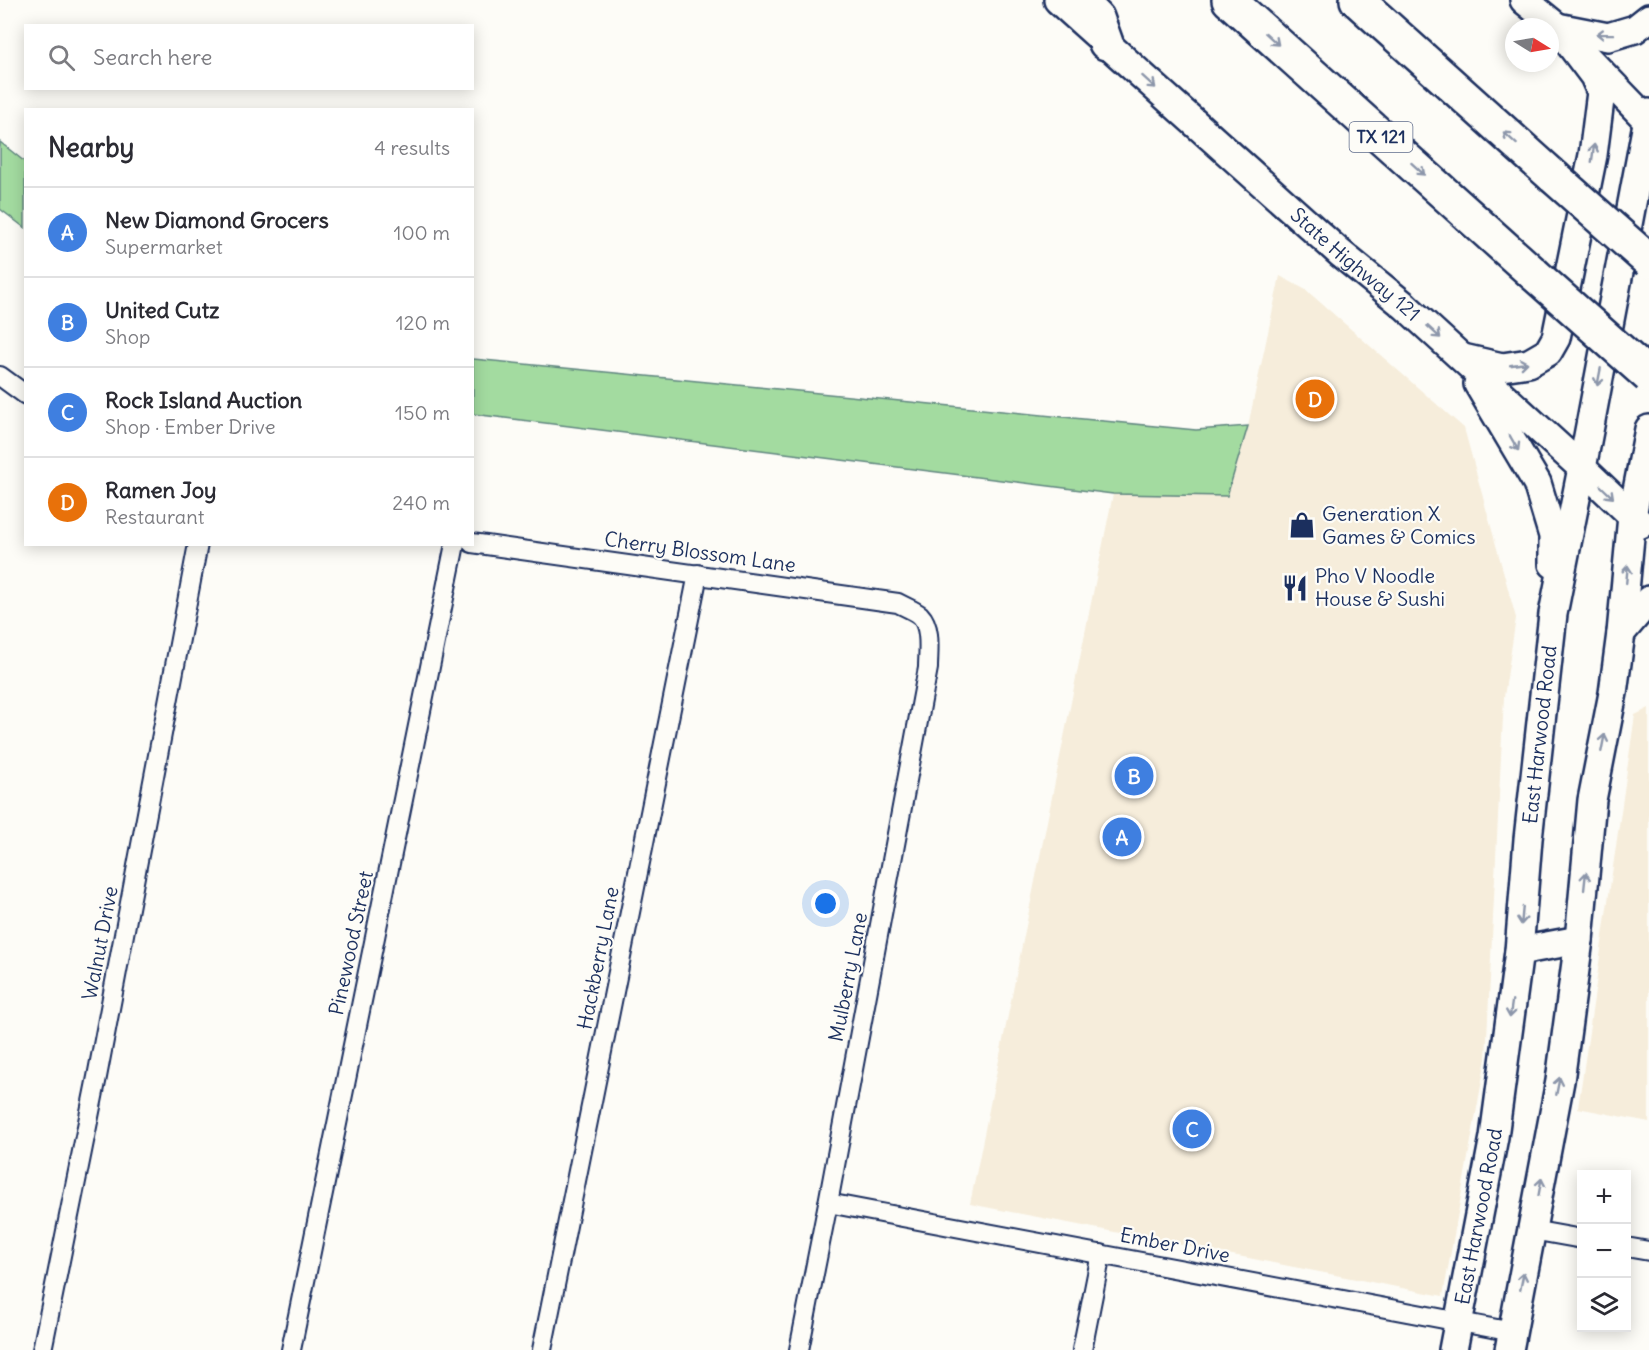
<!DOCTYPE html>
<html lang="en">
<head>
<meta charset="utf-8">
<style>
  body { margin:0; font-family:Delius,sans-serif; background:#f2f2f3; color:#2b2b33 }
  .controls { position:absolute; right:18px; bottom:18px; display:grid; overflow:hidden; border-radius:0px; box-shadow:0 3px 15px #0003 }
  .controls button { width:54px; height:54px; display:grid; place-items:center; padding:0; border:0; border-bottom:2px solid #e1e1e2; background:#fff; color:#2b2b33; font:30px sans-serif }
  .compass { position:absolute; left:1505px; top:18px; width:54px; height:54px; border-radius:50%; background:#fff; box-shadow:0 3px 15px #0003; rotate:101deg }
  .you { position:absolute; left:826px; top:904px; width:21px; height:21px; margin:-15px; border:4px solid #fff; border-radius:50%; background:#1a73e8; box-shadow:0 0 0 9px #1a73e833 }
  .badge { display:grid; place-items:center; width:39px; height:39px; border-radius:50%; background:#b45309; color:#fff; font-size:20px; font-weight:700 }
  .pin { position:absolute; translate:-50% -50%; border:3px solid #fff; box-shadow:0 2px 6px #0006 }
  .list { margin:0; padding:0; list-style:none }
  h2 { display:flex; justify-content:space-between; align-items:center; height:78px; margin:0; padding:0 24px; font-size:26px }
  h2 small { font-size:20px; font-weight:400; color:#7c7c81 }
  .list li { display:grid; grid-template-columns:39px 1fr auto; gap:18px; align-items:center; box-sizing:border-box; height:90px; padding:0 24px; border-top:2px solid #e1e1e2 }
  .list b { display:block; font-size:22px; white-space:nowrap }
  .list p { margin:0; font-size:20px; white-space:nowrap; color:#7c7c81 }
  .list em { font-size:20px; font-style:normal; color:#7c7c81 }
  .icon { flex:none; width:33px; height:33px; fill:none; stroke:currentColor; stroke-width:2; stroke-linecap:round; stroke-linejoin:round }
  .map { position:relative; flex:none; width:1649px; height:1350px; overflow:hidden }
  .search { position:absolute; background:#fff; box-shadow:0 3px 15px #0003; left:24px; top:24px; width:450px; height:66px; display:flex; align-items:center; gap:15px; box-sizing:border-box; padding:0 21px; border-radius:0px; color:#7c7c81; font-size:22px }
  .panel { position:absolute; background:#fff; box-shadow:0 3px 15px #0003; left:24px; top:108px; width:450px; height:438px; border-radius:0px }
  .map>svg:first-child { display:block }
</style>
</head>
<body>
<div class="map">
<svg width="1649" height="1350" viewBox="0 0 1649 1350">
  <rect width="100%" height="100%" fill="#fdfcf7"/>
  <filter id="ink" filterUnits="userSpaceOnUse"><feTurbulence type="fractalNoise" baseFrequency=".0167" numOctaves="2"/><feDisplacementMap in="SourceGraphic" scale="12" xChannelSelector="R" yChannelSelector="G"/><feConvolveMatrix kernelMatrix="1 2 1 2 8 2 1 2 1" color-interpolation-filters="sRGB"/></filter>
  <g filter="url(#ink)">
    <g fill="#f6eddb">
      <polygon points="1280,276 1306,290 1464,428 1516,618 1504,697 1486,1058 1443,1296 970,1204 1113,494 1227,495 1248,426"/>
      <polygon points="1649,708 1649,1122 1578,1108 1635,715"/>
    </g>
    <g fill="#a3dba0" stroke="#5f857f" stroke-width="1.5">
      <polygon points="0,142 25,162 25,228 0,209"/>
      <polygon points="473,359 1196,430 1248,426 1227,496 1113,494 473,414"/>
    </g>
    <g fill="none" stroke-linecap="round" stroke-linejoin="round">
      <g stroke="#1b2f5e" stroke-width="22">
        <g id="minor">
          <polyline points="0,376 26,395"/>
          <path d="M472,543l426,60c7,4 16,7 22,12 12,12 8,38 8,53l-100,535 -29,147"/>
          <polyline points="828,1203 1513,1332"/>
          <polyline points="1532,1230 1582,1239"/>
          <polyline points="1626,1247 1649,1251"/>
          <polyline points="42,1350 97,1077 198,544"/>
          <polyline points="291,1350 455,544"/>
          <polyline points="542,1350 698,574"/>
          <polyline points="1082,1350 1101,1254"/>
        </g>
      </g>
      <g stroke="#1b2f5e" stroke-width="32">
        <g id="secondary">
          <path id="s1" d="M1058,0l282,253 65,53 177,162 59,56"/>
          <polyline points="1524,0 1557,27 1649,122"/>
          <polyline points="1557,27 1608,37 1635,29 1649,18"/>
          <polyline points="1463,358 1502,367 1529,363 1548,352 1556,338 1593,155 1601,92 1594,76 1557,27"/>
          <polyline points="1478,384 1537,483 1553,536 1553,564"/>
          <polyline points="1621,633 1649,600"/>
          <polyline points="1519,951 1579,940"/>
          <path id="s2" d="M1453,1350l41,-213 25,-186 9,-112 25,-225 29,-146 67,-355"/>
          <polyline points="1509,1350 1560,1081 1579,940 1592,800 1613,693 1621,633 1632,516 1649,429"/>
        </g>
      </g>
      <g stroke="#1b2f5e" stroke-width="38">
        <g id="motorway">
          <polyline points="1079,0 1097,18 1106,43"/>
          <polyline points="1229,0 1534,274"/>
          <polyline points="1357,0 1554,177"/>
        </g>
      </g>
      <use href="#minor" stroke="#fdfcf7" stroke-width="18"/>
      <use href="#secondary" stroke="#fdfcf7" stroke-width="27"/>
      <use href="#motorway" stroke="#fdfcf7" stroke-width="33"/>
      <g stroke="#1b2f5e" stroke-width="38" stroke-linecap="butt">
        <g id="motorway-bridge">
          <polyline points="1554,177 1649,261"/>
          <polyline points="1534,274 1649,376"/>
        </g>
      </g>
      <use href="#motorway-bridge" stroke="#fdfcf7" stroke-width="33"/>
    </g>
    <defs><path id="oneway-shaft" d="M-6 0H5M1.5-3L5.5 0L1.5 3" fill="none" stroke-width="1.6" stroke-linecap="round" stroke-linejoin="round" transform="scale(1.5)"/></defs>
    <g stroke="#8c96aa">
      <use href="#oneway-shaft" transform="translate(1605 34) rotate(-179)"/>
      <use href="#oneway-shaft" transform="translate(1272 39) rotate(42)"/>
      <use href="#oneway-shaft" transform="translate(1149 82) rotate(42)"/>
      <use href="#oneway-shaft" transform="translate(1510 138) rotate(-138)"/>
      <use href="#oneway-shaft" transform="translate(1593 153) rotate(-82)"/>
      <use href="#oneway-shaft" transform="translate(1418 169) rotate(42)"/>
      <use href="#oneway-shaft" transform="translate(1434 332) rotate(42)"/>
      <use href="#oneway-shaft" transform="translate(1519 364) rotate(-8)"/>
      <use href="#oneway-shaft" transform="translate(1599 377) rotate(101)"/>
      <use href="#oneway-shaft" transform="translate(1514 443) rotate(60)"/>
      <use href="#oneway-shaft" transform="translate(1607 492) rotate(44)"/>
      <use href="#oneway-shaft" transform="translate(1627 574) rotate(-85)"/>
      <use href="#oneway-shaft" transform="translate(1603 743) rotate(-79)"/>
      <use href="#oneway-shaft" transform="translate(1585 881) rotate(-84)"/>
      <use href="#oneway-shaft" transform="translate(1522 916) rotate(95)"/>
      <use href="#oneway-shaft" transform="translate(1511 1009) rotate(98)"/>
      <use href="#oneway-shaft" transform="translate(1558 1086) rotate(-79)"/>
      <use href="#oneway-shaft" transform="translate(1540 1187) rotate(-80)"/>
      <use href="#oneway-shaft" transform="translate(1522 1281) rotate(-79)"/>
    </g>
  </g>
  <defs>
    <g id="shop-bare" transform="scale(2.07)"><path d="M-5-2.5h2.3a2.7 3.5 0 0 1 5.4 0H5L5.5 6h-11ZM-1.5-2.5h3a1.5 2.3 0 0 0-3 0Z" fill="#1b2f5e" stroke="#fdfcf7" stroke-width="2.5" paint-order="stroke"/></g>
    <g id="restaurant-bare" transform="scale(2.07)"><path d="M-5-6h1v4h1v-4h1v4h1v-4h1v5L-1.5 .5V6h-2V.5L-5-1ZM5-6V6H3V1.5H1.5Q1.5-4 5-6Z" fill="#1b2f5e" stroke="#fdfcf7" stroke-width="2.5" paint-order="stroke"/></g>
  </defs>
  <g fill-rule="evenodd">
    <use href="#shop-bare" x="1302" y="525"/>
    <use href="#restaurant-bare" x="1295" y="588"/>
  </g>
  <g text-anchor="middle" stroke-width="4.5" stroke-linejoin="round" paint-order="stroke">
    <rect fill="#fdfcf7" stroke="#5f6c8c" stroke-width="1.5" x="1349.5" y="122" width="63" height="30" rx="4.5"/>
    <g font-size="18" font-weight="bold" fill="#1b2f5e">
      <text x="1381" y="143">TX 121</text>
    </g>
    <g font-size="20" fill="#1b2f5e" stroke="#fdfcf7">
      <text dy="7" stroke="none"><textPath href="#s1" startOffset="398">State Highway 121</textPath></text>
      <text transform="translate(700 552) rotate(8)" y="7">Cherry Blossom Lane</text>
      <text dy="7" stroke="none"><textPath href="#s2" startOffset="622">East Harwood Road</textPath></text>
      <text transform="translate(100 943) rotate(-79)" y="7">Walnut Drive</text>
      <text transform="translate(351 943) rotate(-78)" y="7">Pinewood Street</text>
      <text transform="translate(598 958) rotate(-79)" y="7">Hackberry Lane</text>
      <text transform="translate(848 977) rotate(-79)" y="7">Mulberry Lane</text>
      <text dy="7" stroke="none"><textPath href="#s2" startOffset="136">East Harwood Road</textPath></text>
      <text transform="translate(1175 1245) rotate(11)" y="7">Ember Drive</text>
    </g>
    <g font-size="20" fill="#1b2f5e" stroke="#fdfcf7" text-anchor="start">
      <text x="1322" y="521">Generation X<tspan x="1322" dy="23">Games &amp; Comics</tspan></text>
      <text x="1315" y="583">Pho V Noodle<tspan x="1315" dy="23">House &amp; Sushi</tspan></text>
    </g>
  </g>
</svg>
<div class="controls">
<button>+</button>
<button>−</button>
<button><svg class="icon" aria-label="layers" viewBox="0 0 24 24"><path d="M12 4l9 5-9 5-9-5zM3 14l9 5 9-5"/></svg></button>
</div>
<svg class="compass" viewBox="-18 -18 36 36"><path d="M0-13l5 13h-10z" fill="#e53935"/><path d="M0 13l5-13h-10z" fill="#7c7c81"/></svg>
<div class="you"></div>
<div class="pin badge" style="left:1122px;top:837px;background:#3f7fe0">A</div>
<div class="pin badge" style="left:1134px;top:776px;background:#3f7fe0">B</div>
<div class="pin badge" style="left:1192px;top:1129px;background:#3f7fe0">C</div>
<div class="pin badge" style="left:1315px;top:399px;background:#e8710a">D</div>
<div class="search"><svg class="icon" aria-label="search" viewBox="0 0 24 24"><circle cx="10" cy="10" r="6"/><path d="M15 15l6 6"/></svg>Search here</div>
<section class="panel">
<h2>Nearby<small>4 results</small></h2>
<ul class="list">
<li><span class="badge" style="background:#3f7fe0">A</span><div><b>New Diamond Grocers</b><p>Supermarket</p></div><em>100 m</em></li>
<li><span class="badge" style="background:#3f7fe0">B</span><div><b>United Cutz</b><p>Shop</p></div><em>120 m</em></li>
<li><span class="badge" style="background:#3f7fe0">C</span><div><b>Rock Island Auction</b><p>Shop · Ember Drive</p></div><em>150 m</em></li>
<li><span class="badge" style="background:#e8710a">D</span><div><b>Ramen Joy</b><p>Restaurant</p></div><em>240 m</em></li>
</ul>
</section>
</div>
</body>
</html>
